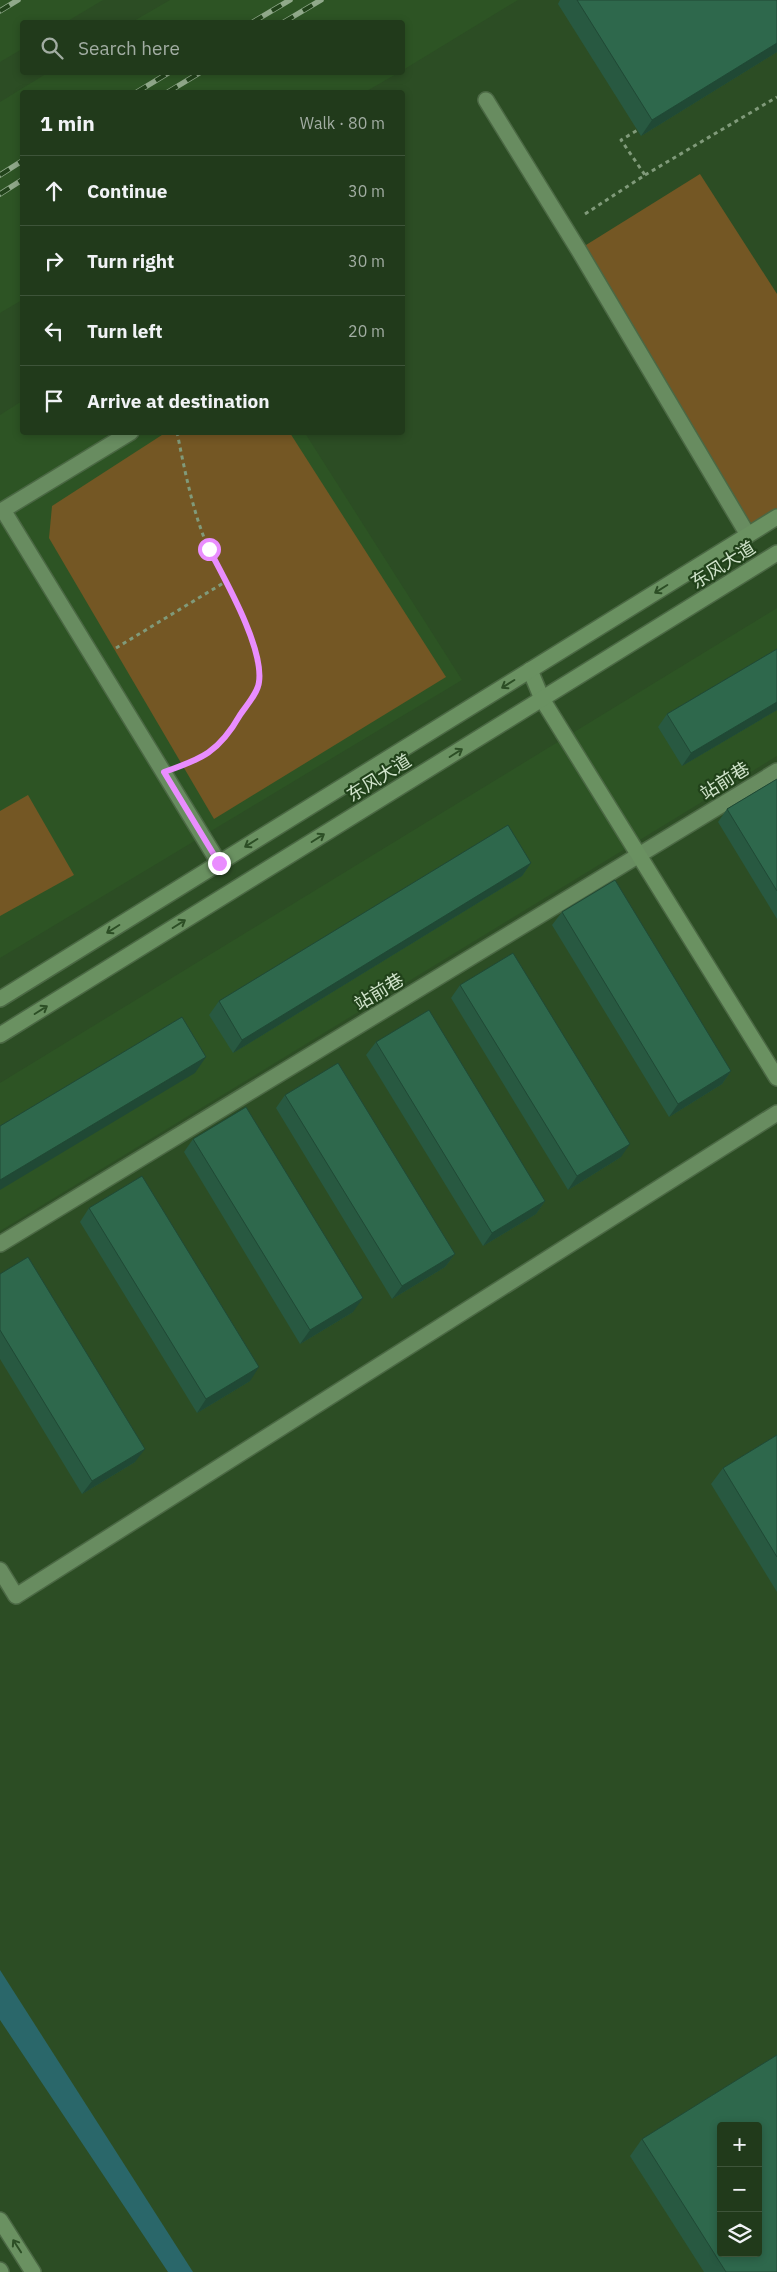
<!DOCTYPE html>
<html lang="en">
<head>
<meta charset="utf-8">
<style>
  body { margin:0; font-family:"IBM Plex Sans","Noto Sans SC",sans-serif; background:#294124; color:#f1f3f6 }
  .controls { position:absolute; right:15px; bottom:15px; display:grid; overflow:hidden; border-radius:5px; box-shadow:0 2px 8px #0003 }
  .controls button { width:45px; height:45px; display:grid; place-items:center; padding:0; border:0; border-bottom:1px solid #3e543a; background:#213a1b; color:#f1f3f6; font:25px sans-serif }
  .stop { position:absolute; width:15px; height:15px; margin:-11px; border:4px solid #e98dfe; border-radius:50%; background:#fff }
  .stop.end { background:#e98dfe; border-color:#fff; box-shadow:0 1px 5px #0008 }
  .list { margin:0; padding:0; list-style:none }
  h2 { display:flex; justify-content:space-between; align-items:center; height:65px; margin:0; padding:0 20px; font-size:21px }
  h2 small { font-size:16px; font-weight:400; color:#a2ada3 }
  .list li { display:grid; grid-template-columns:32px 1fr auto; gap:15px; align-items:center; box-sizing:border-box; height:70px; padding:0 20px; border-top:1px solid #3e543a }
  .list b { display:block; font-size:19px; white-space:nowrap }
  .list em { font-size:16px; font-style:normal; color:#a2ada3 }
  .icon { flex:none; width:28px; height:28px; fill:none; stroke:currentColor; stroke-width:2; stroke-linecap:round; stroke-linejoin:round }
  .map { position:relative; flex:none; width:777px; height:2272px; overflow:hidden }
  .search { position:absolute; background:#213a1b; box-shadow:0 2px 8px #0003; left:20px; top:20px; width:385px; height:55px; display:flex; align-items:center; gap:12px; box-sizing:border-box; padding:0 18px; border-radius:5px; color:#a2ada3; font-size:19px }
  .panel { position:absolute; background:#213a1b; box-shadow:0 2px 8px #0003; left:20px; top:90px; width:385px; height:345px; border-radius:5px }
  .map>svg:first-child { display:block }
</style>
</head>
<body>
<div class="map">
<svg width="777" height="2272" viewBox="0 0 777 2272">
  <rect width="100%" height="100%" fill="#2c4d24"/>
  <g fill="#2d5424">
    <polygon points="0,0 103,0 66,22 22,22 22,49 0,62"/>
    <polygon points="170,0 518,0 403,70 402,22 132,22"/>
    <polygon points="49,72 398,72 398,73 365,92 22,92 22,300 0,313 0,102"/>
    <polygon points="22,401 22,432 305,433 462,680 0,958 0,415"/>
    <polygon points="777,608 777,756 0,1231 0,1083"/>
  </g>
  <g fill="#745724">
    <polygon points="700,174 777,294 777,517 748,535 578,250"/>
    <polygon points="165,433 290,433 446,677 214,819 49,538 52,506"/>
    <polygon points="28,795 74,875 0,916 0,811"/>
  </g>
  <polygon fill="#2a676a" points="0,1970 193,2272 168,2272 0,2020"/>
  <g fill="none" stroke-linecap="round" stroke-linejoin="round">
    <g stroke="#4b6844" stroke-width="18">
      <g id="street">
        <polyline points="486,100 578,249 748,535"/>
        <polyline points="131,432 3,510 219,863"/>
        <polyline points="0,1244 777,771"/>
        <polyline points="0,1570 16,1596 777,1113"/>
      </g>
    </g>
    <g stroke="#4b6844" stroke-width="18">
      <g id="secondary">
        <polyline points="530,670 542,699 777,1078"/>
        <polyline points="0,999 777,517"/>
        <polyline points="0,1035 777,553"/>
        <polyline points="0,2220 33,2272"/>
        <polyline points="0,2270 1,2272"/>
      </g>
    </g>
    <g stroke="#809a7a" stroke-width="3" stroke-dasharray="4 4" stroke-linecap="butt">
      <polyline points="645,175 777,97"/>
      <polyline points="585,214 645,175 621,140 641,128"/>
      <path d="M177,432c8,40 16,81 32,118 14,31 58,101 50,134 -2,9 -16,27 -21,36 -12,19 -28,37 -50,44"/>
      <polyline points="116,648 225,582"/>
    </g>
    <use href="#street" stroke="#688c60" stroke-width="15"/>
    <use href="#secondary" stroke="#6a9161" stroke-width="15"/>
    <g stroke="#90a98a" stroke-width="5.5">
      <g id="rail">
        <polyline points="0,11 18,0"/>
        <polyline points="253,22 290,0"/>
        <polyline points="284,22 321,0"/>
        <polyline points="137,92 170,72"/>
        <polyline points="168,92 201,72"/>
        <polyline points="0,175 22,161"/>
        <polyline points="0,194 22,180"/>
      </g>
    </g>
    <use href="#rail" stroke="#21421a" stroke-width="4" stroke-dasharray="11" stroke-linecap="butt"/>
  </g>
  <g fill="#285941">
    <polygon points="560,0 777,0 777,52 641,136 558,4"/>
    <polygon points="777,649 777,710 682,766 658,727 667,714"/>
    <polygon points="777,779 777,919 718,822 727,809"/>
    <polygon points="531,863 522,876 233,1053 209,1015 219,1001"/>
    <polygon points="562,912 731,1071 722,1084 669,1117 552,925"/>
    <polygon points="460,985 621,1157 568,1190 451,998"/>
    <polygon points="376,1042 545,1201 536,1214 483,1246 366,1055"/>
    <polygon points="285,1095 455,1254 445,1267 392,1299 276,1108"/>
    <polygon points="193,1139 353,1312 300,1344 184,1152"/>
    <polygon points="89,1208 250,1381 197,1413 80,1222"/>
    <polygon points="0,1274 135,1462 82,1494 0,1359"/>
    <polygon points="777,1435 777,1592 711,1484 723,1468"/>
    <polygon points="642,2139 777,2272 704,2272 630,2156"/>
  </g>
  <g fill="#204935">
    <polygon points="777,43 777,52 641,136 652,120"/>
    <polygon points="777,702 777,710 682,766 691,753"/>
    <polygon points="531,863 522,876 233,1053 242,1040"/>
    <polygon points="206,1057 195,1073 0,1190 0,1180"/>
    <polygon points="731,1071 722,1084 669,1117 678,1104"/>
    <polygon points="630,1144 621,1157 568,1190 577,1176"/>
    <polygon points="545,1201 536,1214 483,1246 492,1233"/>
    <polygon points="455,1254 445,1267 392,1299 402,1286"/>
    <polygon points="363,1298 353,1312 300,1344 310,1330"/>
    <polygon points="259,1367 250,1381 197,1413 206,1399"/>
    <polygon points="145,1449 135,1462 82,1494 92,1481"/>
  </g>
  <g fill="#2e684c" stroke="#204935" fill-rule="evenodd">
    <polygon points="577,0 777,0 777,43 652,120"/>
    <polygon points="777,649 777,702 691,753 667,714"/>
    <polygon points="777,779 777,891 727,809"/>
    <polygon points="508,825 531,863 242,1040 219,1001"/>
    <polygon points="615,880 731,1071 678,1104 562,912"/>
    <polygon points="513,953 630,1144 577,1176 460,985"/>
    <polygon points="429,1010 545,1201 492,1233 376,1042"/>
    <polygon points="182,1017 206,1057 0,1180 0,1126"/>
    <polygon points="338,1063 455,1254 402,1286 285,1095"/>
    <polygon points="246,1107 363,1298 310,1330 193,1139"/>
    <polygon points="142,1176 259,1367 206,1399 89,1208"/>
    <polygon points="28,1257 145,1449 92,1481 0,1330 0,1274"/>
    <polygon points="777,1435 777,1557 723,1468"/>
    <path d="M777,2055v217h-51l-84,-133zM721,2126h37v127h-37z"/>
  </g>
  <defs><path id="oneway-shaft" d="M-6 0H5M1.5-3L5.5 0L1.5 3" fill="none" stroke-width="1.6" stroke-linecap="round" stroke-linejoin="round" transform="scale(1.25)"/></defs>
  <g stroke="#2c4e25">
    <use href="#oneway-shaft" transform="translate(661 589) rotate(148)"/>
    <use href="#oneway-shaft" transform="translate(508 684) rotate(148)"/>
    <use href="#oneway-shaft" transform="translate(456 753) rotate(-32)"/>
    <use href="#oneway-shaft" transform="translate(318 838) rotate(-32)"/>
    <use href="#oneway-shaft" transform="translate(251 843) rotate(148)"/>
    <use href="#oneway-shaft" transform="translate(179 924) rotate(-32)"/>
    <use href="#oneway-shaft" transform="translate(113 929) rotate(148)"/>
    <use href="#oneway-shaft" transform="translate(41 1010) rotate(-32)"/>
    <use href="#oneway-shaft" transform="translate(17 2246) rotate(-123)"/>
  </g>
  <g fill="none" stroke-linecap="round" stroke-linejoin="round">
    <path stroke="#e98dfe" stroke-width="6" d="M209,549c16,31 55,99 50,133 -1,11 -13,24 -19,33 -21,37 -38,44 -76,57l55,91"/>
  </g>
  <g text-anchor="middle" stroke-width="4.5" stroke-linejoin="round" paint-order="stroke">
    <g font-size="18" fill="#d1e4cc" stroke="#21421a">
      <text transform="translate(723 565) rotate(-32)" y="6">东风大道</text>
      <text transform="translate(379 778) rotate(-32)" y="6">东风大道</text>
      <text transform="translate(725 781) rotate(-32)" y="6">站前巷</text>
      <text transform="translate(379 992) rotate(-31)" y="6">站前巷</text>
    </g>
  </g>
</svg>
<div class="controls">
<button>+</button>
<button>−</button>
<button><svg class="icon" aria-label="layers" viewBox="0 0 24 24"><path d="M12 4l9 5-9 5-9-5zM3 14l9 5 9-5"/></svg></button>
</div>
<div class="stop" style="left:209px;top:549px"></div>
<div class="stop end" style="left:219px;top:863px"></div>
<div class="search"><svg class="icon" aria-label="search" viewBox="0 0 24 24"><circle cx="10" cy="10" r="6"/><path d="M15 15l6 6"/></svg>Search here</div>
<section class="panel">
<h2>1 min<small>Walk · 80 m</small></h2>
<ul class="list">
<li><svg class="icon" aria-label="ahead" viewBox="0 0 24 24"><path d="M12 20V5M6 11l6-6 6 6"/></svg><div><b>Continue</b></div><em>30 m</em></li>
<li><svg class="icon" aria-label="right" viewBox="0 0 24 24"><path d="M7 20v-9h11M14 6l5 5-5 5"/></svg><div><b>Turn right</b></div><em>30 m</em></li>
<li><svg class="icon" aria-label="left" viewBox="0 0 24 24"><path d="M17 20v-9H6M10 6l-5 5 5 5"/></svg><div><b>Turn left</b></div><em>20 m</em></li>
<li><svg class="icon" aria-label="arrive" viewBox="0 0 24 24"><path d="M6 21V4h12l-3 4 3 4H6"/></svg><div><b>Arrive at destination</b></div></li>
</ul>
</section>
</div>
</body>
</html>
